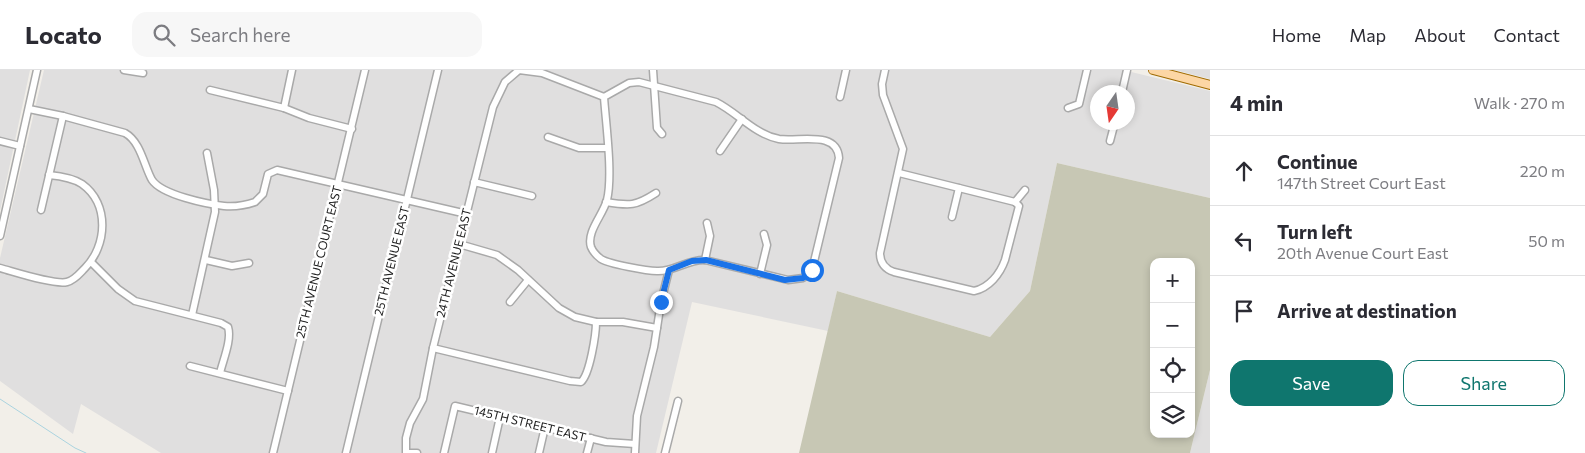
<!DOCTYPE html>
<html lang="en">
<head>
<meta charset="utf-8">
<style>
  body { margin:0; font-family:Commissioner,sans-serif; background:#f7f7f7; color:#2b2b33 }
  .controls { position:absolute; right:15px; bottom:15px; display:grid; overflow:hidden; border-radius:10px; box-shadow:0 2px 8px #0003 }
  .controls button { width:45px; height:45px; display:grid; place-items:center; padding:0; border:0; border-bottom:1px solid #e1e1e2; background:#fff; color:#2b2b33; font:25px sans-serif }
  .compass { position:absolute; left:1090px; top:15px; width:45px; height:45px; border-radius:50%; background:#fff; box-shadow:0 2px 8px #0003; rotate:193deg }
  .stop { position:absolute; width:15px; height:15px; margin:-11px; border:4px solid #1a73e8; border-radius:50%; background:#fff }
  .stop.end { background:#1a73e8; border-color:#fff; box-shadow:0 1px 5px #0008 }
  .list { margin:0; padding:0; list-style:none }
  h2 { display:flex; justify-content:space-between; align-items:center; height:65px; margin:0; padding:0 20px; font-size:21px }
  h2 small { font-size:16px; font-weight:400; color:#7c7c81 }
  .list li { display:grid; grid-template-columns:32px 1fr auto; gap:15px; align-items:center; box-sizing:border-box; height:70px; padding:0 20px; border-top:1px solid #e1e1e2 }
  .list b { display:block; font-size:19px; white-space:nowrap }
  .list p { margin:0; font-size:16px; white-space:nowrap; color:#7c7c81 }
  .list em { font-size:16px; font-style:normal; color:#7c7c81 }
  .actions { display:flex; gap:10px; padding:15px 20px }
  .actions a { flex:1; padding:11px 0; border:1px solid #0f766e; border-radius:15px; text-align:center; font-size:18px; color:#0f766e }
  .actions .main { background:#0f766e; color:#fff }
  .icon { flex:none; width:28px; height:28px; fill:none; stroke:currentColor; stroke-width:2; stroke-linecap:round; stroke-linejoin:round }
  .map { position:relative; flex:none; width:1210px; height:383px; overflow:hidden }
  header { display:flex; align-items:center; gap:30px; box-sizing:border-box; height:70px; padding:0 25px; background:#fff; border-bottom:1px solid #e1e1e2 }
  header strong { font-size:24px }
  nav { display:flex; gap:28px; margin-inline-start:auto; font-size:18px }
  .search { width:350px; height:45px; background:#f7f7f7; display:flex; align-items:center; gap:12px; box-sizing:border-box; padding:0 18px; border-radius:15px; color:#7c7c81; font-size:19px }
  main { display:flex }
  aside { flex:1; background:#fff }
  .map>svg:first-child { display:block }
</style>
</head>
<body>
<header>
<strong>Locato</strong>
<div class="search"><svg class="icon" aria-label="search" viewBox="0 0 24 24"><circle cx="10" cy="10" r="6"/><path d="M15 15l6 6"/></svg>Search here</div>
<nav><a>Home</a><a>Map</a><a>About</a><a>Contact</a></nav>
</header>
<main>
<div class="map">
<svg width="1210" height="383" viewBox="0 0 1210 383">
  <rect width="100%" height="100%" fill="#f2efe9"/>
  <g fill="#e0dfdf" fill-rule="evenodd">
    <polygon points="0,0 30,0 0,141"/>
    <path d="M44,0h1079l87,21v107l-153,-35 -27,128 -40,46 -153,-46 -9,40 -136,-29 -36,151h-495l-80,-49 -8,30 -73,-53v-123zM1098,22h30v30h-30z"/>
    <polygon points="1175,0 1210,0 1210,9"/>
    <polygon points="1210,300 1210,383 1190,383"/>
  </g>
  <path fill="#c7c7b4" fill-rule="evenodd" d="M1057,93l153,35v172l-20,83h-391l38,-162 153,46 40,-46zM1154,192h37v172h-37z"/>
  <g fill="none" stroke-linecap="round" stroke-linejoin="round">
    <polyline stroke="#aad3df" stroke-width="1" points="0,329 75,378 86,383"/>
    <g stroke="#a9a9a9" stroke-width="9">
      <g id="minor">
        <polyline points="124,0 143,3"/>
        <polyline points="653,0 657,58 662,64"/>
        <path d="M885,0l-3,14 1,11 20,54 -23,104c0,10 5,16 14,19l80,19c15,-3 26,-17 31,-31l14,-54 -4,-4"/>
        <polyline points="210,20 284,38 309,48 352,59"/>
        <polyline points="1122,22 1127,0"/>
        <polyline points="840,27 846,0"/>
        <polyline points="284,38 292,0"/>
        <polyline points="1068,38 1079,34 1087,0"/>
        <path d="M29,39l34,7 62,17c16,9 19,33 27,47 10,15 55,24 72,26 10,1 22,-1 31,-4l8,-8 5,-20 9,-4 190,44"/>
        <polyline points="548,67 579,78 607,78"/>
        <polyline points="0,71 20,76"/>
        <polyline points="1110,71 1115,52"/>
        <polyline points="720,81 742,49"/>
        <polyline points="899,103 1015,132"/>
        <polyline points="474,112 532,126"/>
        <path d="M606,132c24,4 30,4 50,-9"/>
        <polyline points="1015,132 1025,120"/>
        <polyline points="41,140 63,46"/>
        <polyline points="952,147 959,118"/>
        <polyline points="0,166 37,0"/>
        <polyline points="459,174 497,185 518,200 559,238 575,247 596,252 623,252 657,258"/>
        <polyline points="206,190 232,196 249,193"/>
        <polyline points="705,190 710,166 707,153"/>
        <path d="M91,192l27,27 17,12 86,22 7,4c4,13 -5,33 -8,46"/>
        <path d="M0,198c15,4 54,17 67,14 8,-2 13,-9 18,-14 22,-22 25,-64 -3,-84 -9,-6 -23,-8 -33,-9"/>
        <polyline points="760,204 767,175 764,164"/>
        <polyline points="510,232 528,210"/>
        <polyline points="192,245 215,142 214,120 207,83"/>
        <path d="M433,278l137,33 11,1c9,-8 15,-48 15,-60"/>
        <polyline points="190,296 288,321"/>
        <polyline points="273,383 365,0"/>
        <polyline points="346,383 438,0"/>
        <path d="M406,383v-15l4,-15 13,-24 10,-51 60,-241 12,-25 14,-12 23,3 62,24 25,-14 10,-1 77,20c22,11 38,32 63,37 20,3 58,-9 60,19l-27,112 -9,8 -15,2 -83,-20c-17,-1 -31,12 -48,11 -10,0 -48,-7 -56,-12 -4,-3 -8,-7 -10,-12 -5,-15 12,-32 16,-47 6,-25 -1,-75 -3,-103"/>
        <polyline points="408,383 417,383"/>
        <polyline points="444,383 455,336 606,372 635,374"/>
        <polyline points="492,383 500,347"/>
        <polyline points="539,383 545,357"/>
        <polyline points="587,383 591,368"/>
        <polyline points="635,383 637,346 654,277 661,232 669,200"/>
        <polyline points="665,383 678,331"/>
      </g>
    </g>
    <g stroke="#a06b00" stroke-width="10">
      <polyline id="major" points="1153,0 1210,15"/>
    </g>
    <use href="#minor" stroke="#fff" stroke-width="6"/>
    <use href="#major" stroke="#fcd6a4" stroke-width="8"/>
  </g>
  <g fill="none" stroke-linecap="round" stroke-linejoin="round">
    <polyline stroke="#1a73e8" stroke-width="6" points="661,232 669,200 692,191 706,190 785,210 803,208 812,200"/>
  </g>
  <g text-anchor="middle" stroke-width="5" stroke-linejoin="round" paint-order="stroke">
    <g font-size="12" fill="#222" stroke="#fff">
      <text transform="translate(392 191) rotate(-76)" y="4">25TH AVENUE EAST</text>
      <text transform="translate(319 192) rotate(-76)" y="4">25TH AVENUE COURT EAST</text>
      <text transform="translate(454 193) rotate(-76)" y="4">24TH AVENUE EAST</text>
      <text transform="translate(530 354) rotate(14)" y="4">145TH STREET EAST</text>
    </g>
  </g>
</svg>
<div class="controls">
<button>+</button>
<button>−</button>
<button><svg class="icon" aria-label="locate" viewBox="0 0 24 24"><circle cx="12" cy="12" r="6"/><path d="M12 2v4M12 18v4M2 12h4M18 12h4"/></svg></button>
<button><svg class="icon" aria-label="layers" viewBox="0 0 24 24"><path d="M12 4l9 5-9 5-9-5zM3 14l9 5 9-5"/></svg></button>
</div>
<svg class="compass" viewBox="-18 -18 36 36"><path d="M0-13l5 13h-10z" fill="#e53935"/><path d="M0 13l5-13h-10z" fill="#7c7c81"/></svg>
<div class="stop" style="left:812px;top:200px"></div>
<div class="stop end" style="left:661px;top:232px"></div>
</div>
<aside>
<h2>4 min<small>Walk · 270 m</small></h2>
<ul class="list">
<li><svg class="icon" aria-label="ahead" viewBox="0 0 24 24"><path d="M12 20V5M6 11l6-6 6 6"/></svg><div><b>Continue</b><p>147th Street Court East</p></div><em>220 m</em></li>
<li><svg class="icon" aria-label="left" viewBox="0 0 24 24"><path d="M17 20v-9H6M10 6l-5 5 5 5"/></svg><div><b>Turn left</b><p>20th Avenue Court East</p></div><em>50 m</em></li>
<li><svg class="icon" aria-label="arrive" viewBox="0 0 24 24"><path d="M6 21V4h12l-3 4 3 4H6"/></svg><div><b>Arrive at destination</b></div></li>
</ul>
<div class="actions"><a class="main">Save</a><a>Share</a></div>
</aside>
</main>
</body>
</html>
